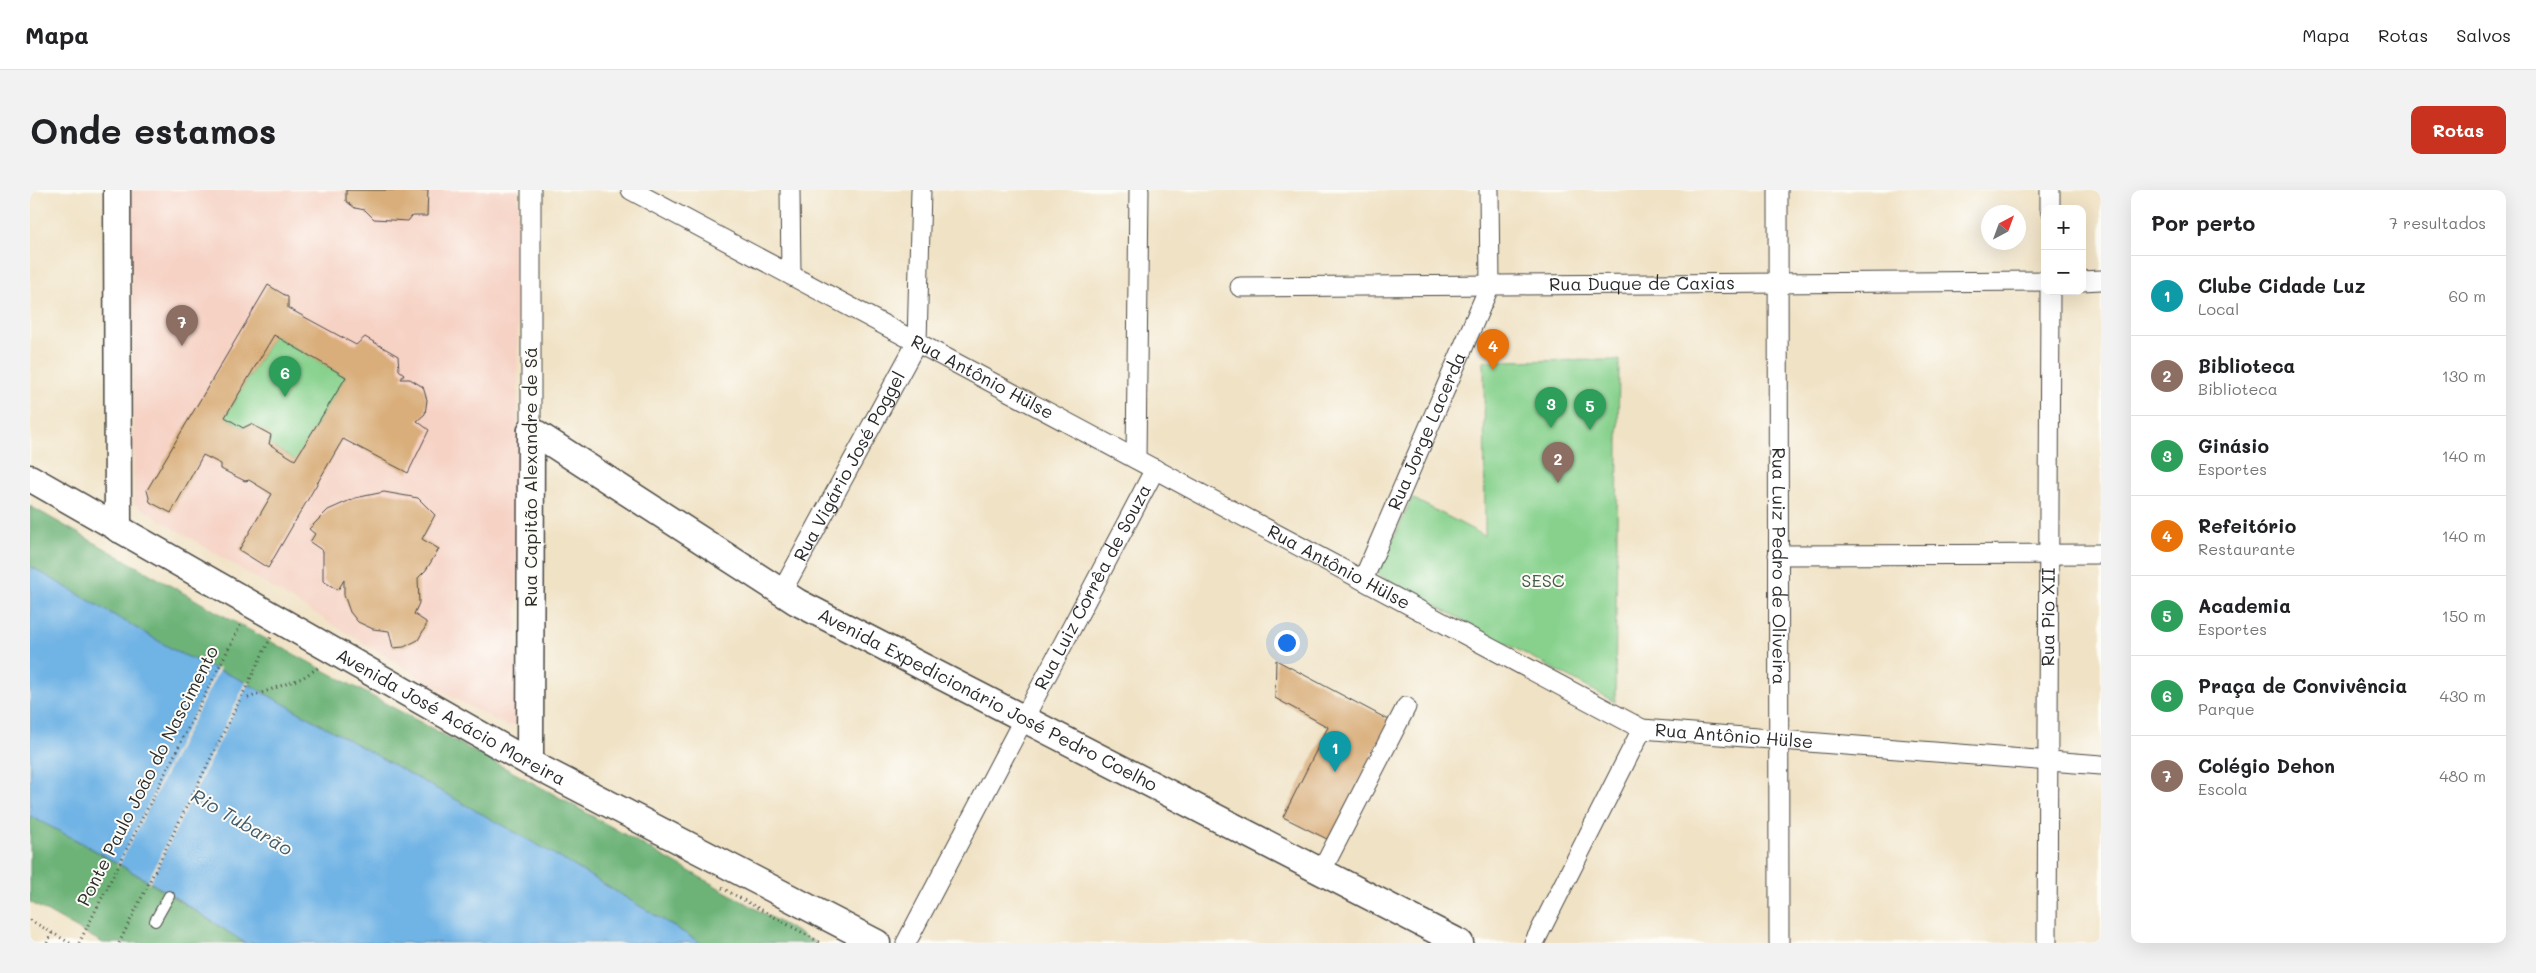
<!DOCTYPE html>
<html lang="pt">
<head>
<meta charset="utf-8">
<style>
  body { margin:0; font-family:Mali,sans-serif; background:#f2f2f2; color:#202124 }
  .controls { position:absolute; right:15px; top:15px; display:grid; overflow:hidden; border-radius:10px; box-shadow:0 5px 20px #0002 }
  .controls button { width:45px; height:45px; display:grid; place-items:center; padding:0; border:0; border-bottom:1px solid #e0e0e0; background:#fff; color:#202124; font:25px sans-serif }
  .compass { position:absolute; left:1951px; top:15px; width:45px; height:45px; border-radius:50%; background:#fff; box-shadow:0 5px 20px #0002; rotate:41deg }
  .you { position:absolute; left:1256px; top:452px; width:18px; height:18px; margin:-12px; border:4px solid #fff; border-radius:50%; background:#1a73e8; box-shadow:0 0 0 8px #1a73e833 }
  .badge { display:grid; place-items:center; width:32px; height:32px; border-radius:50%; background:#c8321e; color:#fff; font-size:16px; font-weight:700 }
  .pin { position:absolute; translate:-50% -41px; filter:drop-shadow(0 1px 2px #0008) }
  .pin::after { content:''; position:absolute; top:26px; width:18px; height:15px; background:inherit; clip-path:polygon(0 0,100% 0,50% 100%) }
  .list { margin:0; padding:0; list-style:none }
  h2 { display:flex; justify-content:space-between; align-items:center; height:65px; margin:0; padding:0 20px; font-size:21px }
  h2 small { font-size:16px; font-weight:400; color:#757577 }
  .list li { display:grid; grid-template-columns:32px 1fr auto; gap:15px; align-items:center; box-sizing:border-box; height:80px; padding:0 20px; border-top:1px solid #e0e0e0 }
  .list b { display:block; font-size:19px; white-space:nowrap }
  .list p { margin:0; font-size:16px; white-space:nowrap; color:#757577 }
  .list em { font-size:16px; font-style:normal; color:#757577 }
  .map { position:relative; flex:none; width:2071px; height:753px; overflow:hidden; border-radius:10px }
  header { display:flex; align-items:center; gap:30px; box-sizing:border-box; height:70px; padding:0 25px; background:#fff; border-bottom:1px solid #e0e0e0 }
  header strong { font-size:24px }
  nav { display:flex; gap:28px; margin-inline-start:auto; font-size:18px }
  .intro { display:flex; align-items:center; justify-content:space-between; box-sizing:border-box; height:120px; padding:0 30px }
  h1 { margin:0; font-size:35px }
  .button { padding:12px 22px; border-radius:10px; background:#c8321e; color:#fff; font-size:18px; font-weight:700 }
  main { display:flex; gap:30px; padding:0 30px }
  aside { flex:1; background:#fff; border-radius:10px; box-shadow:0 5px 20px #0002 }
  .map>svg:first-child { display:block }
</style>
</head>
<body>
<header>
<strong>Mapa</strong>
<nav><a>Mapa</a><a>Rotas</a><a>Salvos</a></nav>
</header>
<div class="intro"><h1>Onde estamos</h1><a class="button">Rotas</a></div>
<main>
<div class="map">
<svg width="2071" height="753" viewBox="0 0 2071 753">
  <rect width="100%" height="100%" fill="#fdfcf7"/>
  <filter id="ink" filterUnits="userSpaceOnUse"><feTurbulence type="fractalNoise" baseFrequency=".02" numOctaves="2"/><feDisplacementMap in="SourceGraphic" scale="10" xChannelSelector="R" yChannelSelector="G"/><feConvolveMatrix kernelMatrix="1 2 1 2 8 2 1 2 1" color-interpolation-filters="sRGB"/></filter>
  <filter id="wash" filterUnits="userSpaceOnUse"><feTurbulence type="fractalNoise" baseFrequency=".0096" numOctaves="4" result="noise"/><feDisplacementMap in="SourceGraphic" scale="20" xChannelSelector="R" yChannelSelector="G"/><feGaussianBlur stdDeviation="1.12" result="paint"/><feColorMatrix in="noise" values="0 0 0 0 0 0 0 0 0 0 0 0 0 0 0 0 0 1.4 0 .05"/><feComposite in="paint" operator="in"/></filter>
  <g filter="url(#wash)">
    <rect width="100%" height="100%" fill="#f0e2c5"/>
    <polygon fill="#f6d2c4" points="101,0 488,0 487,534 477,536 434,514 104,314"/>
    <g fill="#87d18d" stroke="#597e5c">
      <polygon points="244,145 316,187 265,270 239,254 241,245 221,234 213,238 195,227"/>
      <polygon points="1589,170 1585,512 1347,384 1382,308 1455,346 1454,171"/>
    </g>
    <g fill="#6db378" stroke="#4c6f52">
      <polygon points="0,316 210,435 518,601 786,753 671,753 522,663 209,489 149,463 0,376"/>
      <path d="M0,626c75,38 145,81 215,127h-142l-73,-41z"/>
    </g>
    <polygon fill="#6fb3e5" stroke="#4d6f88" points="0,376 149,463 209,489 522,663 671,753 215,753 137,702 54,654 0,626"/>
    <g fill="#f0e2c5">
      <polygon points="188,477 190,478 88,677 87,676"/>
      <polygon points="217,491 219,492 119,694 117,693"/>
    </g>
    <g id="blocks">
      <g fill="#d9ae7a" fill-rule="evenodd">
        <polygon points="316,0 398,0 397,26 382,26 378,31 344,29 335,20 325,18 316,11"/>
        <path d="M238,95l20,12v11l68,37 9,-8 33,19 1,14 5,4 -3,5h9l13,8 4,13 -2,14 -8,7 12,9 -21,43 -65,-34 -75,129 -29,-18 33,-56 -23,-14 -4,1 -24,-12v-5l-18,-9 -32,58 -21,-11 -3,-12zM244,145l72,42 -51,83 -26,-16 2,-9 -20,-11 -8,4 -18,-11z"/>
        <polygon points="354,302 388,308 405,325 392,349 409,359 396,380 388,388 389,413 384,424 396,432 396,436 388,450 374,457 363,458 359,441 343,439 328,432 320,422 314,405 314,390 308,400 293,391 293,361 280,352 285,344 279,339 298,320 325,308"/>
        <polygon points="1246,470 1359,530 1301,651 1253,627 1298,537 1245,508"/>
      </g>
    </g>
  </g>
  <g filter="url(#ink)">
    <use href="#blocks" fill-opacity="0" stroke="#494642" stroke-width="1"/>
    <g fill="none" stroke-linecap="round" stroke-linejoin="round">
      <g stroke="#494642" stroke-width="12">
        <polyline id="lane" points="125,731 139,706"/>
      </g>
      <g stroke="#494642" stroke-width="21">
        <g id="street">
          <path id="s1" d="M601,0l1011,539 459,36"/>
          <polyline points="760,0 761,85"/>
          <path id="s2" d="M1748,0l1,753"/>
          <polyline points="2020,19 2020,0"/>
          <polyline points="2052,91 2071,90"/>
          <path id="s3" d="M1210,97l805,-6"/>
          <polyline points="501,240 501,0"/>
          <polyline points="1106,269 1109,0"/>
          <polyline points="1748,365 2071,364"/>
          <path id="s4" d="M1333,390l127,-295 -1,-95"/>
          <path id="s5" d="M751,403l136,-251 4,-152"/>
          <polyline points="1291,682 1376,517"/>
          <path id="s6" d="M876,753l249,-474"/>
          <polyline points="1504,753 1612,539"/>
          <path id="s7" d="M2017,753l3,-652"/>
        </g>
      </g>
      <g stroke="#494642" stroke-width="29">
        <g id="secondary">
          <polyline points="87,0 88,339"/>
          <path id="s8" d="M501,240l266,172 663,341"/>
          <path id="s9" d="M0,288l500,285 347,180"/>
          <polyline points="500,573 501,240"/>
        </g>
      </g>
      <g stroke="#494642" stroke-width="3" stroke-dasharray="1 4" stroke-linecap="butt">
        <polyline points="218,508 272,488 291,476"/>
        <polyline points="692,698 791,753"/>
        <polyline points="0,730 40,753"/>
        <polyline points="17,753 22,743"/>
        <polyline points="49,753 212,432"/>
        <polyline points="89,753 241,447"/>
      </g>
      <use href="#lane" stroke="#fff" stroke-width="10"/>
      <use href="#street" stroke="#fff" stroke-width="19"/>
      <use href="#secondary" stroke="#fff" stroke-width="26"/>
    </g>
  </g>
  <g text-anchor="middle" stroke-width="4" stroke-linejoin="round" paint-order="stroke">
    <g font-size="18" fill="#2b2b2b" stroke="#fdfcf7">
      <text dy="6" stroke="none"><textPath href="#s3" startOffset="402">Rua Duque de Caxias</textPath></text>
      <text dy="6" stroke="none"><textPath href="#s1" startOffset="398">Rua Antônio Hülse</textPath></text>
      <text dy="6" stroke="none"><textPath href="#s4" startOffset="162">Rua Jorge Lacerda</textPath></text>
      <text dy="6" stroke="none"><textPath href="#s5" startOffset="144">Rua Vigário José Poggel</textPath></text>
      <text transform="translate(501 287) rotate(-90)" y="6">Rua Capitão Alexandre de Sá</text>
      <text dy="6" stroke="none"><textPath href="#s2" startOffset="376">Rua Luiz Pedro de Oliveira</textPath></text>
      <text dy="6" stroke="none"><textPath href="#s1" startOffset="802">Rua Antônio Hülse</textPath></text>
      <text dy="6" stroke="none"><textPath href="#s6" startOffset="402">Rua Luiz Corrêa de Souza</textPath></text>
      <text dy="6" stroke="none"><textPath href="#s7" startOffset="326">Rua Pio XII</textPath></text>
      <text dy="6" stroke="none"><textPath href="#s8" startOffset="531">Avenida Expedicionário José Pedro Coelho</textPath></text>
      <text dy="6" stroke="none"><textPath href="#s9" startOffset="484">Avenida José Acácio Moreira</textPath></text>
      <text dy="6" stroke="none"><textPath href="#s1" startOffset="1238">Rua Antônio Hülse</textPath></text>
      <text transform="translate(118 586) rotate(-63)" y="6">Ponte Paulo João do Nascimento</text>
    </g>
    <g font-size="18" fill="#475d48" stroke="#fdfcf7">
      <text x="1513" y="397">SESC</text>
    </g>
    <g font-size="19" font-style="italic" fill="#435b6c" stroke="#fdfcf7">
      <text transform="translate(212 632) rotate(30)" y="7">Rio Tubarão</text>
    </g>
  </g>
</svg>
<div class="controls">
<button>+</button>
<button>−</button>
</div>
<svg class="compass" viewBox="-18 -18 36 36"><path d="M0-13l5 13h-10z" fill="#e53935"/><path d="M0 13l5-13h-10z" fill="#757577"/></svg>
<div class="you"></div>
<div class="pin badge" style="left:1305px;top:582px;background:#0f9aa8">1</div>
<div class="pin badge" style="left:1528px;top:293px;background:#8d6e63">2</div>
<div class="pin badge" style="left:1521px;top:238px;background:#2e9e5b">3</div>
<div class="pin badge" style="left:1463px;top:180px;background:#e8710a">4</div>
<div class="pin badge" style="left:1560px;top:240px;background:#2e9e5b">5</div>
<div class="pin badge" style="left:255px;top:207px;background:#2e9e5b">6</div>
<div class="pin badge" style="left:152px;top:156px;background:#8d6e63">7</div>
</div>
<aside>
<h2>Por perto<small>7 resultados</small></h2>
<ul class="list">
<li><span class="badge" style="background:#0f9aa8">1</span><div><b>Clube Cidade Luz</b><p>Local</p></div><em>60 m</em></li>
<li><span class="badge" style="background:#8d6e63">2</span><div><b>Biblioteca</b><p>Biblioteca</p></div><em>130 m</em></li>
<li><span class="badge" style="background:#2e9e5b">3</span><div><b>Ginásio</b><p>Esportes</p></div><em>140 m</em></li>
<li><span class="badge" style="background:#e8710a">4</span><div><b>Refeitório</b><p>Restaurante</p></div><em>140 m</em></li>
<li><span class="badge" style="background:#2e9e5b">5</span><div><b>Academia</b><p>Esportes</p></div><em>150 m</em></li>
<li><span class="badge" style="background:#2e9e5b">6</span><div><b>Praça de Convivência</b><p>Parque</p></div><em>430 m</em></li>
<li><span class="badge" style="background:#8d6e63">7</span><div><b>Colégio Dehon</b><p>Escola</p></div><em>480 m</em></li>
</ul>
</aside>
</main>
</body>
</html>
